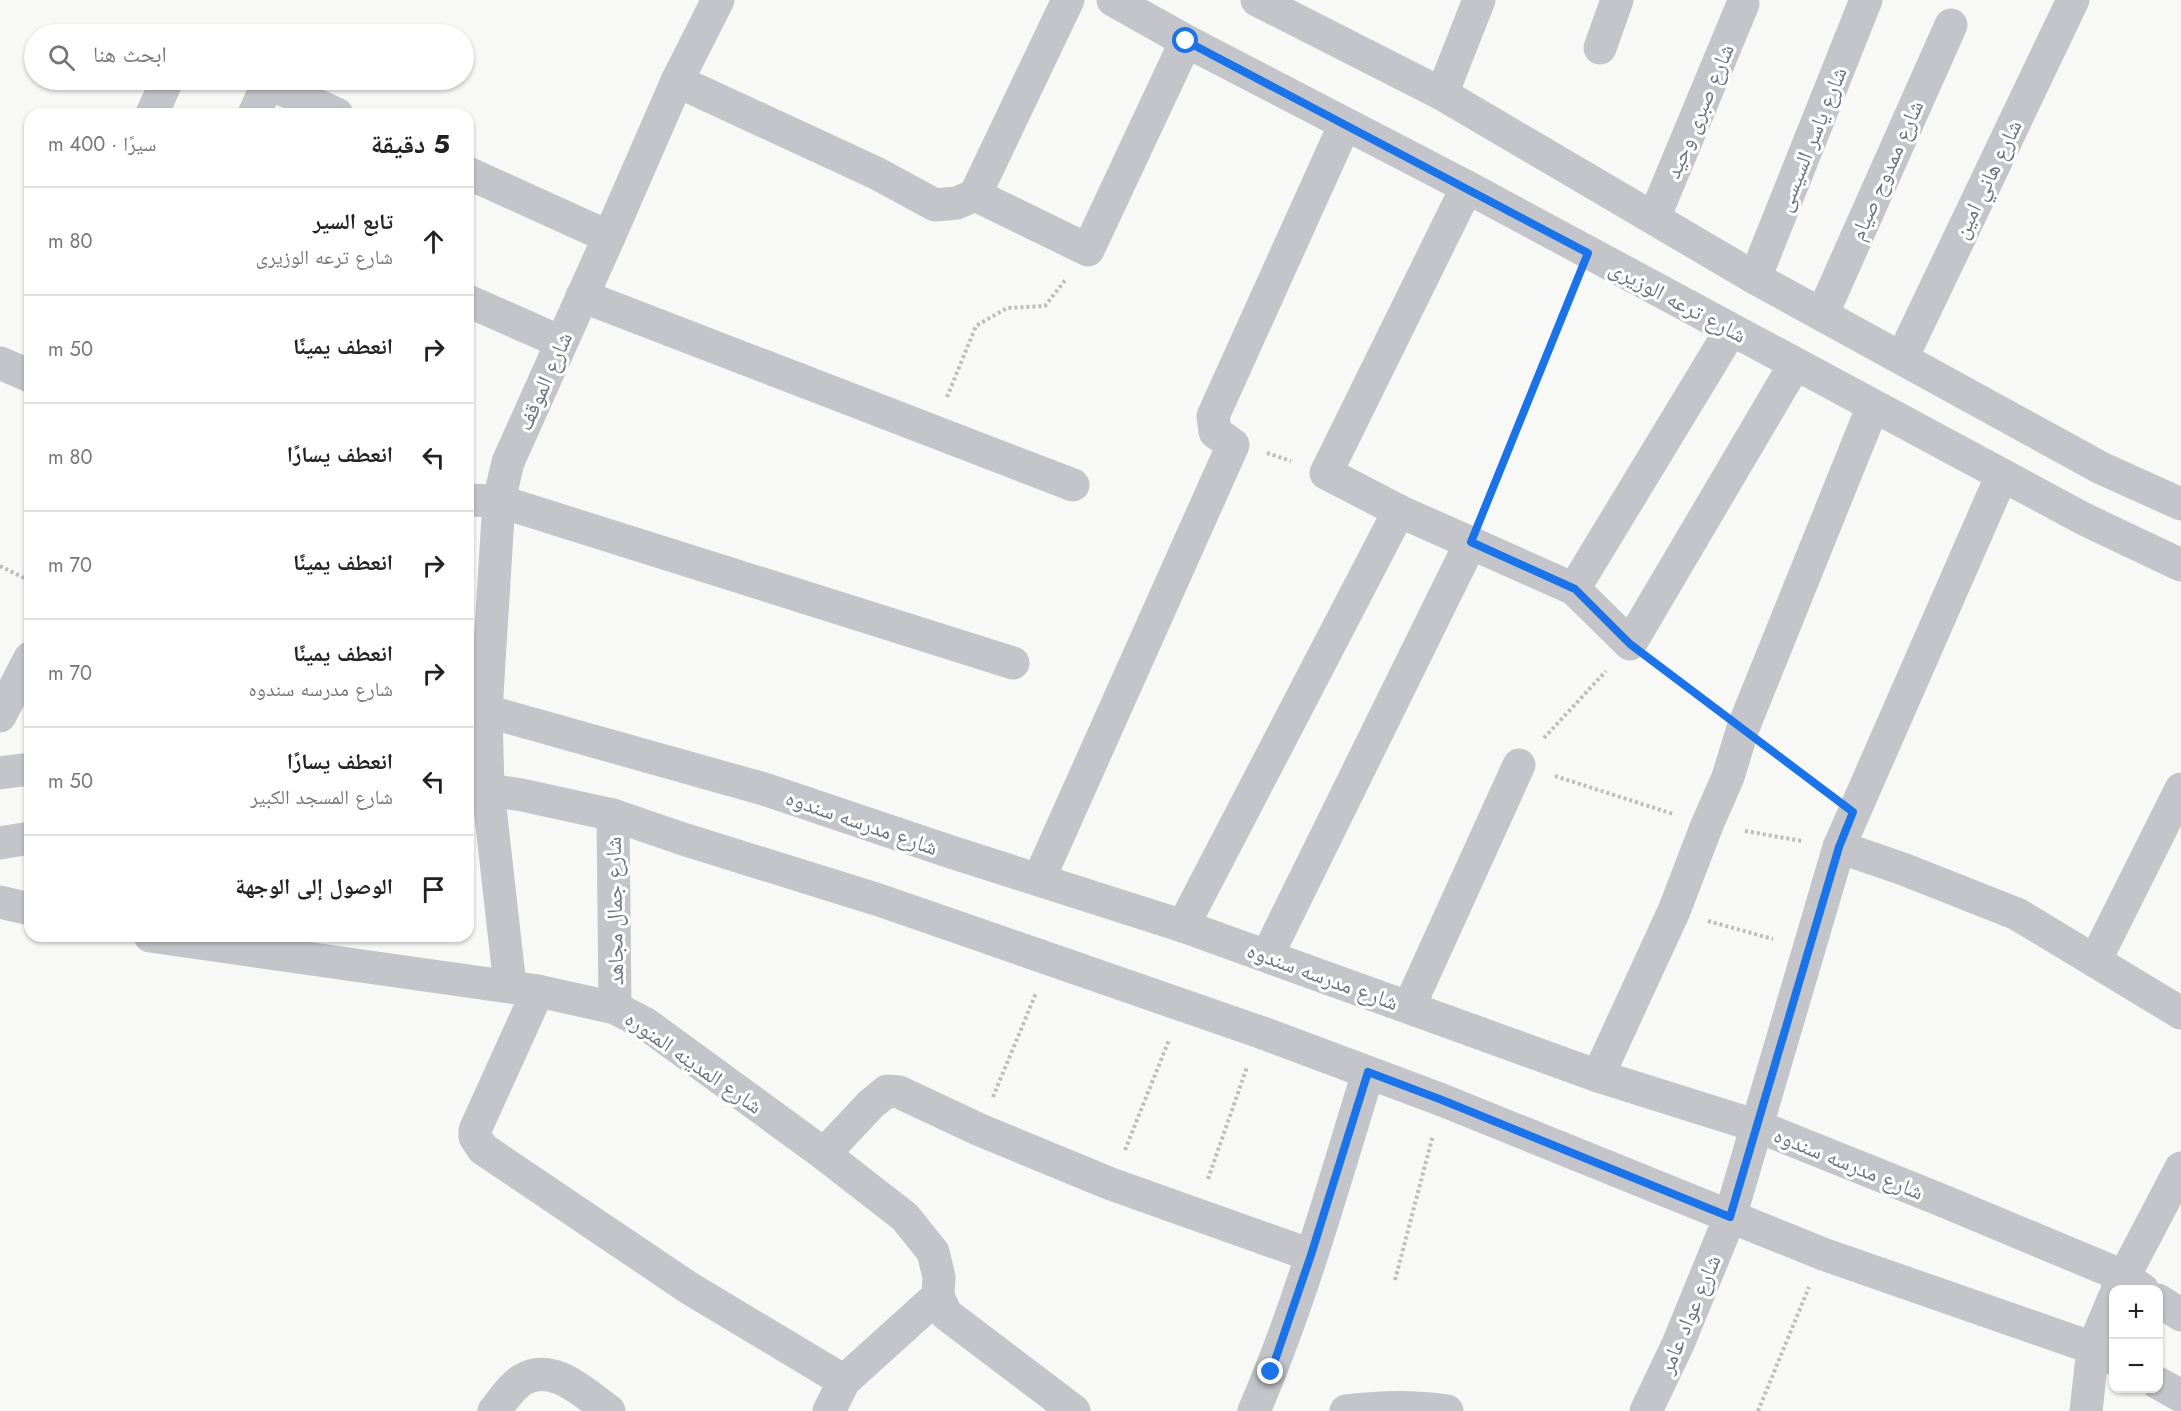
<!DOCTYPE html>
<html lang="ar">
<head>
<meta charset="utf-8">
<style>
  body { margin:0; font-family:Jost,"Noto Naskh Arabic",sans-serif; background:#f6f6f6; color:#222; direction:rtl }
  .controls { position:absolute; right:18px; bottom:18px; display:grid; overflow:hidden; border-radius:12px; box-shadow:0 2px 4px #0004 }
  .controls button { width:54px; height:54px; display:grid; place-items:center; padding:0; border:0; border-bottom:2px solid #e0e0e0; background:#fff; color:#222; font:30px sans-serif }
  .stop { position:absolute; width:18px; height:18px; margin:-14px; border:4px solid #1a73e8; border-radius:50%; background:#fff }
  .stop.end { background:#1a73e8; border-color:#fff; box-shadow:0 2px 6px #0008 }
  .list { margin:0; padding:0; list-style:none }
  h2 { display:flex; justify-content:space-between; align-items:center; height:78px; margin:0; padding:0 24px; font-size:26px }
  h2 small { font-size:20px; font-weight:400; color:#767676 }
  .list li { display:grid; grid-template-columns:39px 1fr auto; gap:18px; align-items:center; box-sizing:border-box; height:108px; padding:0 24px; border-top:2px solid #e0e0e0 }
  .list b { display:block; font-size:22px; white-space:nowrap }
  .list p { margin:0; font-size:20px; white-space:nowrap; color:#767676 }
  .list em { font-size:20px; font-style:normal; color:#767676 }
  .icon { flex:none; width:33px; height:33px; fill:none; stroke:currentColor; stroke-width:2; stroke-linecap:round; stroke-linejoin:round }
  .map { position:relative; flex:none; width:2181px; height:1411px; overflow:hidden; direction:ltr }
  .search { position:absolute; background:#fff; box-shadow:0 2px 4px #0004; left:24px; top:24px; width:450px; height:66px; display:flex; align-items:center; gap:15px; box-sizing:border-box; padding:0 21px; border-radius:33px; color:#767676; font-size:22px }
  .panel { position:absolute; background:#fff; box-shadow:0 2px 4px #0004; left:24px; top:108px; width:450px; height:834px; border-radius:18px; direction:rtl }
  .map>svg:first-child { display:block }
</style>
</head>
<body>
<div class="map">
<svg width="2181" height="1411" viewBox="0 0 2181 1411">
  <rect width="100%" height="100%" fill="#f8f9f7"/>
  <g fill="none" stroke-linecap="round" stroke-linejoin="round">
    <g stroke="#bbbdc0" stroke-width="4" stroke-dasharray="3 3" stroke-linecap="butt">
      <polyline points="947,397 976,326 1007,308 1045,306 1066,279"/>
      <polyline points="1267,453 1291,461"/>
      <polyline points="1485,507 1574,287"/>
      <polyline points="0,566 30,581"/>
      <polyline points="1658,665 1713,705"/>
      <polyline points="1544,738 1606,671"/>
      <polyline points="1774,751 1825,790"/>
      <polyline points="1555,776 1673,814"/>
      <polyline points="1745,831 1802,841"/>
      <polyline points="1708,921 1773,939"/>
      <polyline points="993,1097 1036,993"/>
      <polyline points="1125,1150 1169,1040"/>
      <polyline points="1208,1179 1247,1067"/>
      <polyline points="1395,1280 1433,1135"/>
      <polyline points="1758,1411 1809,1287"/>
    </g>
    <g stroke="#c3c5ca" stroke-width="33">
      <polyline points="1113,0 1186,41 1467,187 2084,519 2181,565"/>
      <polyline points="1257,0 1442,94 1755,278 2101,468 2181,504"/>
      <polyline points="1600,48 1617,0"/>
      <polyline points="261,80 337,114"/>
      <polyline points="677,81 876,173 935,205 957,203 975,195 1068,0"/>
      <polyline points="1442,94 1479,0"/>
      <polyline points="152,114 167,80"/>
      <polyline points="254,114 268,83"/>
      <polyline points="468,173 609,237"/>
      <polyline points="1467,187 1326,473 1399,511 1574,589 1630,644 1795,364"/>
      <polyline points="975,195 1088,250 1186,41"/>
      <polyline points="1654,218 1743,4"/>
      <polyline points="1755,278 1866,0"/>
      <polyline points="582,296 1073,485"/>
      <polyline points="468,301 561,342"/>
      <polyline points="1822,315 1951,25"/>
      <polyline points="1902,358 2073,0"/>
      <polyline points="0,363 30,376"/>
      <polyline points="468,500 499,501 1013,663"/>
      <polyline points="1574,589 1731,330"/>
      <polyline points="468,713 486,711 764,789 948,851 1183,926 1598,1076 1757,1126 1941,1200 2123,1276 2143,1290"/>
      <polyline points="0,716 30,658"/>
      <polyline points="0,773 30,769"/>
      <polyline points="468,791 488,790 522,795 613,815 683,839 879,900 1260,1032 1442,1100 1823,1254 2093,1348 2114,1359"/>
      <polyline points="613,815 615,1008"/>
      <polyline points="0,843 30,838"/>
      <polyline points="1839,847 1903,869 2017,914 2181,1013"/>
      <polyline points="1039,879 1233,445 1215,432 1213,416 1345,124"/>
      <polyline points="0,902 30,909"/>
      <polyline points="1183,926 1399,511"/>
      <polyline points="150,936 538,991 615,1008 646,1024 824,1154 905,1217 933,1252 939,1277 938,1296 946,1314 1074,1411"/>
      <polyline points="1267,956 1471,542"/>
      <polyline points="2095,961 2181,789"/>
      <polyline points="510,986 488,790 486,711 499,501 508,462 609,237 677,81 718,0"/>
      <polyline points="538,991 475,1130 475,1137 483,1149 689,1288 844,1381"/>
      <polyline points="1409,1007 1519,765"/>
      <polyline points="1598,1076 1674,911 1707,825 1728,777 1743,728 1873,406"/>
      <polyline points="824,1154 871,1104 887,1091 899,1092 980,1130 1111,1184 1311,1255"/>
      <polyline points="2117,1290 2181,1168"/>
      <polyline points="2158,1300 2181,1315"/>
      <polyline points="2158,1383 2181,1396"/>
      <path d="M494,1411c9,-11 17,-24 28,-31 31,-19 63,14 87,31"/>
      <polyline points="829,1411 844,1381 938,1296"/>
      <path d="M1254,1411c47,-109 79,-225 114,-338"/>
      <path d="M1346,1411c33,-4 68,-5 101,0"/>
      <polyline points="1646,1411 1678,1344 1730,1217 1839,847 2002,475"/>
      <polyline points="2086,1411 2093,1348 2114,1298"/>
    </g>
  </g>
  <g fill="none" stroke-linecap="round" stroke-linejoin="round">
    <polyline stroke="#1a73e8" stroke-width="8" points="1186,41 1588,253 1471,542 1575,589 1630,644 1853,812 1839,847 1730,1217 1442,1100 1368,1072 1311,1255 1271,1372"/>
  </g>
  <g text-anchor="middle" stroke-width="6" stroke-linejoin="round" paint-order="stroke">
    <g font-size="22" fill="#6c7484" stroke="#fff">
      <text transform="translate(1699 111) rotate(-67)" y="8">شارع صبرى وحيد</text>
      <text transform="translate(1811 139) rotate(-68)" y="8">شارع ياسر السيسى</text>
      <text transform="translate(1886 170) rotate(-66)" y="8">شارع ممدوح صيام</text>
      <text transform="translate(1987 179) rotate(-64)" y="8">شارع هاني امين</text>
      <text transform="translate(1678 301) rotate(28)" y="8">شارع ترعه الوزيرى</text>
      <text transform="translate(544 381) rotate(-66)" y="8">شارع الموقف</text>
      <text transform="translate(862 822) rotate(19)" y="8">شارع مدرسه سندوه</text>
      <text transform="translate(614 911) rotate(-91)" y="8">شارع جمال مجاهد</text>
      <text transform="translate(1323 976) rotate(20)" y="8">شارع مدرسه سندوه</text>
      <text transform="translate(694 1062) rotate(35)" y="8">شارع المدينه المنوره</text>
      <text transform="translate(1849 1163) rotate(22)" y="8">شارع مدرسه سندوه</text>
      <text transform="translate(1689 1314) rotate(-67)" y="8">شارع عواد عامر</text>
    </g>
  </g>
</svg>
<div class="controls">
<button>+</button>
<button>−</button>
</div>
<div class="stop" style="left:1186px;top:41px"></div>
<div class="stop end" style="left:1271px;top:1372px"></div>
<div class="search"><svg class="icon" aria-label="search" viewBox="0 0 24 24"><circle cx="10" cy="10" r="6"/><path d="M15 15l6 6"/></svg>ابحث هنا</div>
<section class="panel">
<h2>5 دقيقة<small>سيرًا · 400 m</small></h2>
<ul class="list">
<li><svg class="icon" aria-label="ahead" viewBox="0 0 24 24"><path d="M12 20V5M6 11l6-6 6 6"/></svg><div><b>تابع السير</b><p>شارع ترعه الوزيرى</p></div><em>80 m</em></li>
<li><svg class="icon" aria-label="right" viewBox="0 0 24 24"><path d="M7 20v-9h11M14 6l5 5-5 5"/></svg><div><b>انعطف يمينًا</b></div><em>50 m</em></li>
<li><svg class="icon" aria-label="left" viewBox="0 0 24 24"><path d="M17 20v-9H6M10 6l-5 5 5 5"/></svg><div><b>انعطف يسارًا</b></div><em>80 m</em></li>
<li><svg class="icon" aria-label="right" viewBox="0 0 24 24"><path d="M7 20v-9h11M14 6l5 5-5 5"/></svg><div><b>انعطف يمينًا</b></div><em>70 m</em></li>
<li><svg class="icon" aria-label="right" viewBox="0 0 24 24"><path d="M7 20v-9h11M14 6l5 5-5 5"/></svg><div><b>انعطف يمينًا</b><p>شارع مدرسه سندوه</p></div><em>70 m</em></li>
<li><svg class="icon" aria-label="left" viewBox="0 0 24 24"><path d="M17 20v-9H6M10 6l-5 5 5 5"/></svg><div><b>انعطف يسارًا</b><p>شارع المسجد الكبير</p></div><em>50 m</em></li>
<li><svg class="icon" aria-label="arrive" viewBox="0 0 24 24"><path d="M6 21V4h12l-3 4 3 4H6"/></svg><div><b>الوصول إلى الوجهة</b></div></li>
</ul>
</section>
</div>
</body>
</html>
